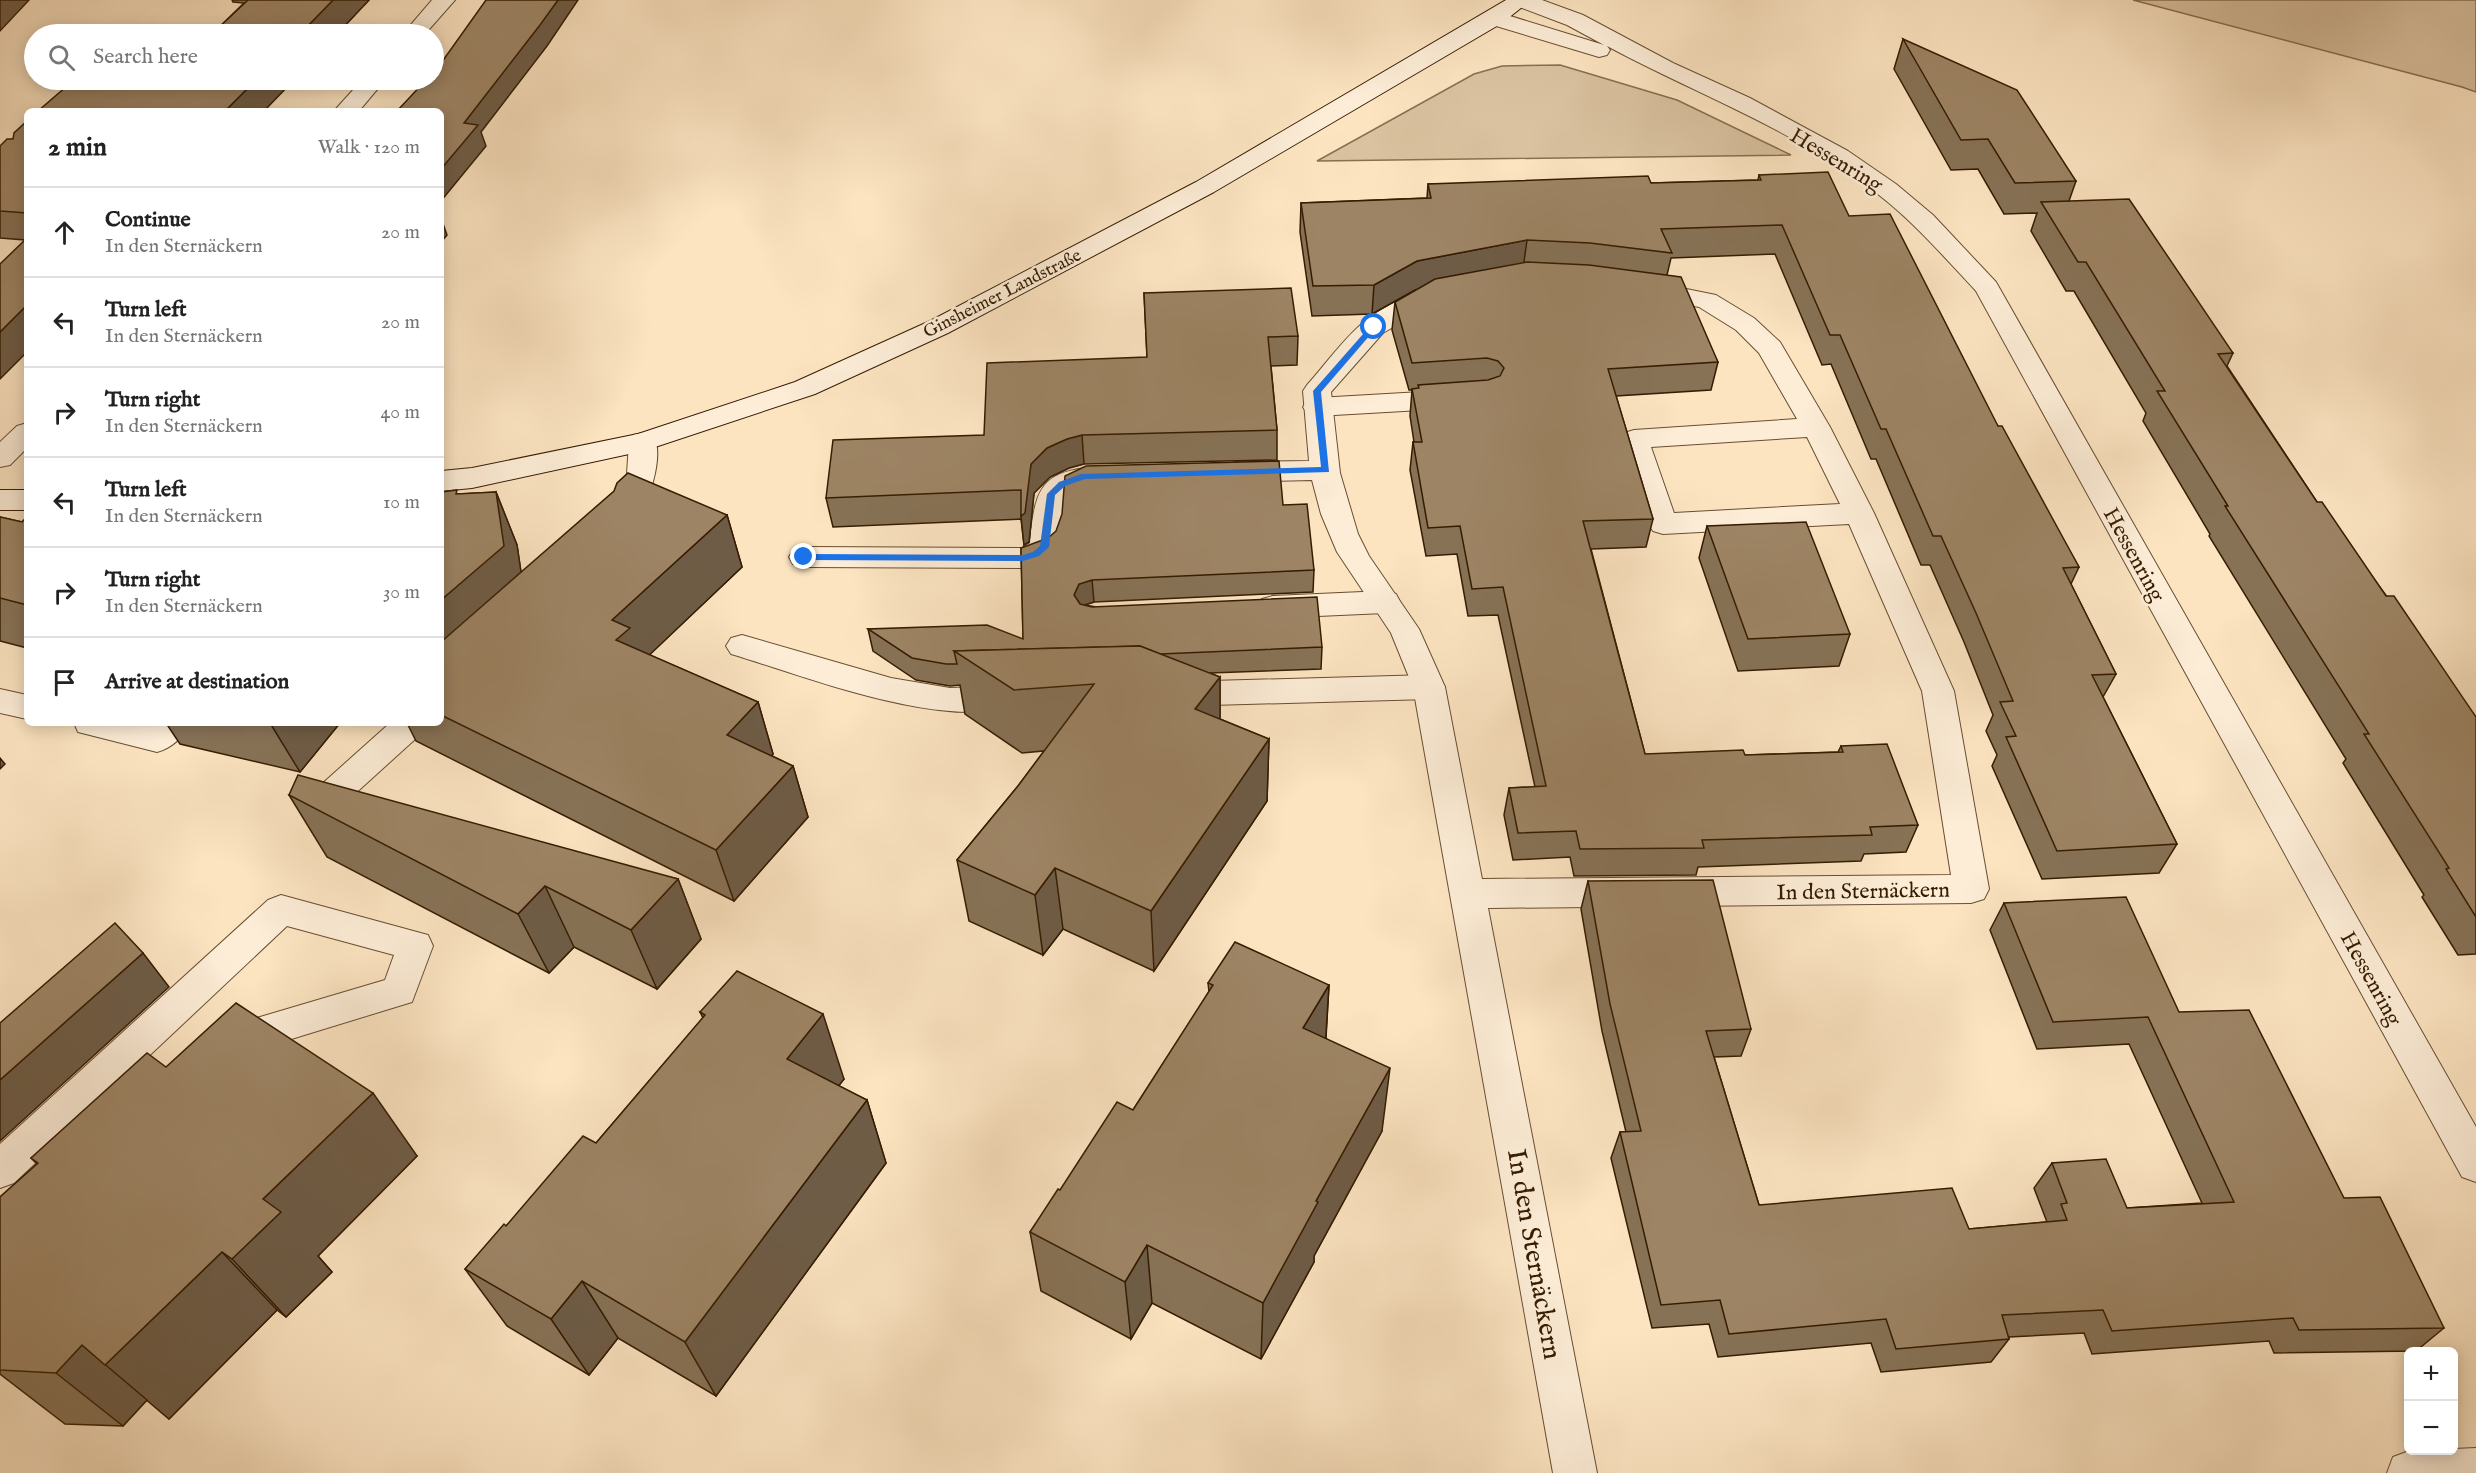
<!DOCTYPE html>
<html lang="en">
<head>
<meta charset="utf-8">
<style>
  body { margin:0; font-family:"IM FELL English",serif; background:#f2f2f2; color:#222 }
  .controls { position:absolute; right:18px; bottom:18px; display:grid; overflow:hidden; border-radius:9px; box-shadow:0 3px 15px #0003 }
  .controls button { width:54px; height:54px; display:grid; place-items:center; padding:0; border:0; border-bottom:2px solid #e0e0e0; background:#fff; color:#222; font:30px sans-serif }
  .stop { position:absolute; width:18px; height:18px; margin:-14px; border:4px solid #1a73e8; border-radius:50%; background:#fff }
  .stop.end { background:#1a73e8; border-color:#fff; box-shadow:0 2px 6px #0008 }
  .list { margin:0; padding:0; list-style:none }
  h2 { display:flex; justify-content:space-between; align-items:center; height:78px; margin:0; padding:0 24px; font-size:26px }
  h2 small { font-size:20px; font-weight:400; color:#767676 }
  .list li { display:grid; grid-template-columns:39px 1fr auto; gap:18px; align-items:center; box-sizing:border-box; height:90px; padding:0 24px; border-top:2px solid #e0e0e0 }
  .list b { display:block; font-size:22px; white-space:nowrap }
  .list p { margin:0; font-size:20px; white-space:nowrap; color:#767676 }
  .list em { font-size:20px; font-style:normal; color:#767676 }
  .icon { flex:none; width:33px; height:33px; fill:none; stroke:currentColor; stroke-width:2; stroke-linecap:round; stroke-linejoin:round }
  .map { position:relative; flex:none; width:2476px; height:1473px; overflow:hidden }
  .search { position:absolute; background:#fff; box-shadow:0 3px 15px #0003; left:24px; top:24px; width:420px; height:66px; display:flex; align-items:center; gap:15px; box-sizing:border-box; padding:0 21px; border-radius:33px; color:#767676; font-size:22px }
  .panel { position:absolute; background:#fff; box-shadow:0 3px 15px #0003; left:24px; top:108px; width:420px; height:618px; border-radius:9px }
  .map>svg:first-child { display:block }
</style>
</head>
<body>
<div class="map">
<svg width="2476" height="1473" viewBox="0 0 2476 1473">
  <rect width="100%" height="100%" fill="#fce4c1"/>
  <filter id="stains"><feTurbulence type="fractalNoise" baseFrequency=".00333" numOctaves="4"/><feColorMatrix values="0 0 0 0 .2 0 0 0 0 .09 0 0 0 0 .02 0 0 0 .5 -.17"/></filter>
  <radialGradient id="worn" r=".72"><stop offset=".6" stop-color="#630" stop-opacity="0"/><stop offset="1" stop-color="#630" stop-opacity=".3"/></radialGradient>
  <g fill="#dac2a0" stroke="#886f50" stroke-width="1.5">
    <polygon points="2133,0 2476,0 2476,92 2462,87"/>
    <polygon points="1560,65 1677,100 1791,155 1317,161 1474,74 1502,66"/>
  </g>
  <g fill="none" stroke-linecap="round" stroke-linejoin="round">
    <g stroke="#684e30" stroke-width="2">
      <g id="lane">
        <polygon points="1456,390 1466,393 1470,399 1466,405 1456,408 1317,416 1307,413 1303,407 1307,401 1317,398"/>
        <path d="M643,433l10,2c13,21 -7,74 -19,93l-10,3 -10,-3 -5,-7 18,-47 2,-32 4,-7z"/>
        <polygon points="1385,591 1396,594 1400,602 1396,610 1385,613 1273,618 1262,615 1258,607 1262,599 1273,596"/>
        <path d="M742,635l149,43 59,10 57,-2 11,4 5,8 -5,8c-77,24 -210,-29 -287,-52l-5,-8 5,-8z"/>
        <polygon points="1429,675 1440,679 1445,687 1440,695 1429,699 1176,706 1165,702 1160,694 1165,686 1176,682"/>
        <polygon points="0,689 27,695 27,719 0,713"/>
        <path d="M74,723h65l12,3 3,-3h36c-7,14 -18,25 -33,29l-79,-20z"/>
        <polygon points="390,723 427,723 423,732 347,801 335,805 323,801 318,792 323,783"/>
        <polygon points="281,895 428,935 433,946 412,1002 275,1044 251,1067 238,1072 225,1067 219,1055 225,1043 250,1020 385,980 394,955 287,926 14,1183 0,1188 0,1144 268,900"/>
      </g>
    </g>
    <g stroke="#684e30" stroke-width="2">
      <g id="street">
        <polygon points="432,0 455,0 425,34 403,34"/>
        <path d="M1511,0h31l41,15 90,48 77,35 98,53 48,33 37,31 63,67 480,845v55l-14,-5 -486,-886c-31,-33 -61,-68 -97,-96 -81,-64 -181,-100 -272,-149l3,4 -3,5 -8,2 -113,-34 -3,-5 3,-5 8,-2 110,34 -37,-20 -53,-20z"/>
        <polygon points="362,80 385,80 359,111 334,111"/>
        <path d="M1647,281l69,14 38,23 26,24 50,85 44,86 80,178 35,198 -5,10 -13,4 -483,5 109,565h-44l-140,-786 -22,-54 -54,-81 -16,-38 -9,-34 -77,2 -10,-3 -4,-7 4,-7 10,-3 74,-1 -6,-70 4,-6c18,-20 37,-47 57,-63 17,-14 56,-36 77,-31l4,6 -4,6 -10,2 -48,28 -52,59 9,81 18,61 11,22 50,73 26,58 37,192 469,-4 -29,-184 -73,-167 -186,10 -10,-3 -5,-7 -28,-85 4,-6 10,-3 163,-11 -38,-66 -23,-23 -37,-23 -61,-12 -4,-6 4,-6zM1807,437l33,67 -166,9 -23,-66z"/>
        <polygon points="27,423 27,448 10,465 0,467 0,442 17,426"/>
        <path d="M1108,466l10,3 4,7 -4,7 -46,8c-20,19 1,57 -25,70 -7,4 -17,5 -24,7l-219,-1 -11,-3 -4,-7 4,-7 11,-3 218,1 8,-5c5,-63 15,-73 78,-77z"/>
        <polygon points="2476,1448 2476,1473 2387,1473 2393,1457 2409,1451"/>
      </g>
    </g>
    <g stroke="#361c00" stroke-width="2">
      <g id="secondary">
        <polygon points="1506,0 1531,0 1502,23 1214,192 948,333 815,394 643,451 472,488 441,491 441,471 472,468 638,434 795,382 930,321 1196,182"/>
        <rect x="0" y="490" width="27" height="20"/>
      </g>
    </g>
    <use href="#lane" fill="#fdedd7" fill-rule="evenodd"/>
    <use href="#street" fill="#fdedd7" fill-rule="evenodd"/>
    <use href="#secondary" fill="#fdedd7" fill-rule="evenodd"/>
  </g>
  <g fill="#877256" stroke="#361c00" stroke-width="1.5">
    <polygon points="232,0 369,0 337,34 212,34 244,3 233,2"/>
    <polygon points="1903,39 2076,181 2069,201 2233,353 2227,366 2317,502 2476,717 2476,954 2458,955 2422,897 2424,895 2343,763 2346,759 2209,536 2210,534 2143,421 2146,413 2074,291 2066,291 2031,231 2037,213 2004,214 1978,169 1951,170 1894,69"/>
    <polygon points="27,121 27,352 25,240 0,238 0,146 13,139"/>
    <polygon points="1759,175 1849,216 1998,426 2079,567 2071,584 2116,674 2103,697 2177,844 2159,873 2042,879 1992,766 1997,755 1986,731 1993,715 1964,642 1930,565 1921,565 1876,459 1871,459 1831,364 1822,365 1775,254 1671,258 1667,275 1718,362 1711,390 1616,396 1653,519 1646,547 1591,549 1645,754 1745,755 1838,752 1841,746 1918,825 1906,852 1864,854 1861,861 1698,867 1696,875 1574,876 1570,857 1513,860 1504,815 1509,788 1535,787 1498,615 1468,616 1457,554 1426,556 1410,470 1413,442 1414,442 1410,416 1412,390 1409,390 1392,330 1395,302 1417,289 1415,290 1372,314 1312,316 1300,232 1301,203 1427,198 1428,184 1651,183 1758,180"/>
    <polygon points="1144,293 1298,336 1297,365 1271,366 1277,430 1277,460 1084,464 1069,468 1050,477 1034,493 1029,542 1024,545 1021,519 833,527 826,498 984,435 1147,357"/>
    <polygon points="441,492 459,494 496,492 517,545 521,572 727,515 742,567 649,655 758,702 773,754 772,756 793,766 808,817 734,901 416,741 407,723 441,723"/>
    <polygon points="1283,505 1314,570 1313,592 1094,602 1085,605 1322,647 1321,669 1210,673 1220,677 1220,719 1269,739 1267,801 1154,971 1063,929 1043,955 969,921 957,860 1018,786 1044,751 1022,753 965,714 960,685 950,686 916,680 873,651 868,629 1023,639 1021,548"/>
    <polygon points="0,517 22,522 27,517 27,648 0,641"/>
    <polygon points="1707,526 1850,634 1839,666 1738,671 1699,558"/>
    <polygon points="166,723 340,723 300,772 180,744"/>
    <polygon points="289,795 678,879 701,939 657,989 574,947 549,973 327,857"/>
    <polygon points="1588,881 1751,1029 1741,1056 1714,1057 1759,1205 1969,1229 2047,1222 2034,1188 2052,1163 2127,1208 2202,1203 2129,1044 2037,1049 1990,930 2004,903 2179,1012 2344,1198 2444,1328 2416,1351 2274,1353 2269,1341 2092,1354 2084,1333 2009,1337 2009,1339 1991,1362 1881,1372 1871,1343 1718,1357 1709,1324 1652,1328 1611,1158 1620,1132 1626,1132 1602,1031 1581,909"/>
    <polygon points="1208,983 1329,985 1326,1038 1382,1131 1314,1256 1314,1262 1261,1359 1152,1303 1131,1339 1041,1291 1030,1232 1060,1190 1133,1110 1209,992"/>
    <polygon points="700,1012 844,1079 838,1086 867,1100 886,1163 716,1396 618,1338 589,1375 507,1326 465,1269 506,1226 596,1143 703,1018"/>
    <polygon points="166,1067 417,1156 318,1256 332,1272 286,1317 277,1310 169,1419 147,1400 123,1426 65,1424 0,1374 0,1197 37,1164 31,1158"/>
  </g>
  <g fill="#6e5c46" stroke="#361c00" stroke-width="1.5">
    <polygon points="0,0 29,0 0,31"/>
    <polygon points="333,0 369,0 337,34 300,34"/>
    <polygon points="558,0 578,0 547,46 481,132 486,146 441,201 441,169 464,123"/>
    <polygon points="256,80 294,80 264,111 225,111"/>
    <polygon points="441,218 447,235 441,242"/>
    <polygon points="1527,240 1523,269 1415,290 1372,314 1374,285 1417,261"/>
    <polygon points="27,305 27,352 0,379 0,332"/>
    <polygon points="1082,435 1084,464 1069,468 1050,477 1034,493 1029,542 1024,545 1021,516 1031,464 1047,448 1067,439"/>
    <polygon points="496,492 517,545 525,599 441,674 441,600"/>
    <polygon points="727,515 742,567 642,662 616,640 612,620"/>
    <polygon points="1092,580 1094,602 1081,606 1074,595 1079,584"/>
    <polygon points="1220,677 1220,740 1195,709"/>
    <polygon points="758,702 773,754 743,787 727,735"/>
    <polygon points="270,723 340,723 300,772"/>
    <polygon points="1269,739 1267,801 1154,971 1151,911"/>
    <polygon points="0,758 5,764 0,769"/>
    <polygon points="793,766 808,817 734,901 716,850"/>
    <polygon points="1055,868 1063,929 1043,955 1035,895"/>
    <polygon points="678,879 701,939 657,989 631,930"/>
    <polygon points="545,886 574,947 549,973 518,914"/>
    <polygon points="143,953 169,987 0,1141 0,1080"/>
    <polygon points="1329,985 1325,1050 1303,1028"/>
    <polygon points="823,1014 844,1079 810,1123 787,1059"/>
    <polygon points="1390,1068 1382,1131 1314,1256 1314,1262 1261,1359 1263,1303 1316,1201"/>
    <polygon points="373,1093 417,1156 318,1256 332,1272 286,1317 232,1259 263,1199"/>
    <polygon points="867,1100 886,1163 716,1396 685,1342"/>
    <polygon points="1147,1245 1152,1303 1131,1339 1125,1282"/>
    <polygon points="222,1252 277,1310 169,1419 105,1365"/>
    <polygon points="582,1281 618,1338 589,1375 551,1319"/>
    <polygon points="82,1345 147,1400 123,1426 56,1373"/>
  </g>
  <g fill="#9d8464" stroke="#361c00" stroke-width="1.5">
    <polygon points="248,0 333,0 300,34 212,34"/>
    <polygon points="486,0 558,0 540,25 464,123 478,125 441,169 441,111 397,111 426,80 434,80 434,72 439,66"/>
    <polygon points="1903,39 2017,90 2076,181 2015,183 1988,139 1961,140"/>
    <polygon points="74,80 256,80 225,111 38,111"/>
    <polygon points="27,121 27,213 0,211 0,146 7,139 13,139 14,133"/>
    <polygon points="1828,172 1849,216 1890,214 1998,426 2002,426 2079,567 2063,568 2116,674 2092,675 2177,844 2057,851 2006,737 2016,736 2000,702 2013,701 1976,613 1941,536 1933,536 1886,429 1881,429 1840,335 1830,335 1782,225 1661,229 1672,253 1590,243 1527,240 1417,261 1374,285 1313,286 1301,203 1431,198 1428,184 1648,176 1651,183 1761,180 1759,175"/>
    <polygon points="2129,199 2233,353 2218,354 2317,502 2322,502 2386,596 2394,596 2476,717 2476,917 2446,869 2449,868 2364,734 2369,734 2225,506 2228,506 2157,391 2165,391 2086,262 2078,262 2041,202"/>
    <polygon points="27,238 27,305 0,332 0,264"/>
    <polygon points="1527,262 1589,265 1681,277 1718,362 1608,369 1653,519 1583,521 1645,754 1743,750 1745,755 1843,752 1841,746 1887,744 1918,825 1870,827 1872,835 1702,840 1704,848 1580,849 1576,831 1518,833 1509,788 1546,786 1503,587 1472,589 1460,526 1428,528 1413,442 1422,442 1412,389 1419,388 1418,385 1488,380 1500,376 1504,368 1498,361 1487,358 1412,363 1395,302 1435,279"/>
    <polygon points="1291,288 1298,336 1268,337 1277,430 1082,435 1067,439 1047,448 1031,464 1025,513 1021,516 1021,490 826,498 833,440 984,435 987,363 1147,357 1144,293"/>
    <polygon points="1279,461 1283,505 1307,504 1314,570 1092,580 1079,584 1074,595 1080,604 1092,607 1317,597 1322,647 1160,654 1140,646 954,651 957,664 946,664 912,658 868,629 987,625 1023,639 1021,548 1048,538 1056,531 1062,514 1065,476 1086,466"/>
    <polygon points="628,473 727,515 612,620 630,628 616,640 758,702 727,735 793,766 716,850 441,715 441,642 614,491 617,483"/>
    <polygon points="457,490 456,494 496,492 504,546 441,600 441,492"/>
    <polygon points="0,517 22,522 27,517 27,605 0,598"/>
    <polygon points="1806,522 1850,634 1748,639 1707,526"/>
    <polygon points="1140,646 1220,677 1195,709 1269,739 1151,911 1055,868 1035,895 957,860 1018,786 1094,684 1014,690 954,651"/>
    <polygon points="298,775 678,879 631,930 545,886 518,914 289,795"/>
    <polygon points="1713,880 1751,1029 1706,1031 1759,1205 1952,1188 1969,1229 2067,1220 2061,1204 2067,1203 2052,1163 2106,1159 2127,1208 2234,1202 2148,1017 2053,1022 2004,903 2126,897 2179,1012 2249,1010 2344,1198 2380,1197 2444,1328 2299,1330 2293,1318 2112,1331 2103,1310 2002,1315 2009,1339 1896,1349 1886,1319 1729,1334 1720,1300 1661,1305 1620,1132 1641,1131 1610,1004 1588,881"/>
    <polygon points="115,923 143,953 0,1080 0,1023"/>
    <polygon points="1235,942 1329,985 1303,1028 1390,1068 1316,1201 1318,1202 1263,1303 1147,1245 1125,1282 1030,1232 1058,1189 1060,1190 1117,1102 1133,1110 1213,985 1208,983"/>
    <polygon points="737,971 823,1014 787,1059 867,1100 685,1342 582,1281 551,1319 465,1269 504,1224 506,1226 583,1136 596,1143 705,1015 700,1012"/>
    <polygon points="236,1003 373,1093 263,1199 281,1212 232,1259 222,1252 105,1365 82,1345 56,1373 0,1370 0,1197 38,1163 31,1158 147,1053 166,1067"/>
  </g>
  <polygon fill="#1a73e8" points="1371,325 1377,327 1321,392 1329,472 1085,479 1065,486 1055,495 1049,547 1039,556 1023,561 804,560 800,557 804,554 1023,555 1033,552 1040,546 1047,494 1059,482 1081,474 1321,467 1313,391"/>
  <g text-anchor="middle" stroke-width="5" stroke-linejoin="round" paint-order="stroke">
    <g font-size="18" fill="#361c00" stroke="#fdedd7">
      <text transform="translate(1002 293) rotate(-27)" y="6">Ginsheimer Landstraße</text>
    </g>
    <g font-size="22" fill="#361c00" stroke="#fdedd7">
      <text transform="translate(1837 159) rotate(31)" y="8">Hessenring</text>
      <text transform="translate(2135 554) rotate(61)" y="8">Hessenring</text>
      <text transform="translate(1863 890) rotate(-1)" y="8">In den Sternäckern</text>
      <text transform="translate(2372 978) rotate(61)" y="8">Hessenring</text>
    </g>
    <g font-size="27" fill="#361c00" stroke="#fdedd7">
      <text transform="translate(1535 1254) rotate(80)" y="9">In den Sternäckern</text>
    </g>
  </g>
  <rect width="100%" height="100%" filter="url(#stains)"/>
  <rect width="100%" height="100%" fill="url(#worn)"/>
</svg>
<div class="controls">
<button>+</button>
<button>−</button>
</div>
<div class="stop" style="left:1374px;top:327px"></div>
<div class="stop end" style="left:804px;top:557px"></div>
<div class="search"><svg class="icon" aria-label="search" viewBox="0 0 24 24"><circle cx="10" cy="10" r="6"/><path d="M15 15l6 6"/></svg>Search here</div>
<section class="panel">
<h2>2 min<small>Walk · 120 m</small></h2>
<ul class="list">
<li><svg class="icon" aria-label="ahead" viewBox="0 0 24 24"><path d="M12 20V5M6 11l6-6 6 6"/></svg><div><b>Continue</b><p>In den Sternäckern</p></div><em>20 m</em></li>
<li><svg class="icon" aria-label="left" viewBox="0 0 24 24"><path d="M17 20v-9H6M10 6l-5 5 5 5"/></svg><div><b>Turn left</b><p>In den Sternäckern</p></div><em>20 m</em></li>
<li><svg class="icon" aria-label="right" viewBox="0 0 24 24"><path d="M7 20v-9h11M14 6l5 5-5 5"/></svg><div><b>Turn right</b><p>In den Sternäckern</p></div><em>40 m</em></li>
<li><svg class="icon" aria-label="left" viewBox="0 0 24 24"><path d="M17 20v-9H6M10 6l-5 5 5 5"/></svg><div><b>Turn left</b><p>In den Sternäckern</p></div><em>10 m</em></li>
<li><svg class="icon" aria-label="right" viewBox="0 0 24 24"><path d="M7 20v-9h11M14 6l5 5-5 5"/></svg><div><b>Turn right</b><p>In den Sternäckern</p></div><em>30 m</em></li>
<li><svg class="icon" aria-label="arrive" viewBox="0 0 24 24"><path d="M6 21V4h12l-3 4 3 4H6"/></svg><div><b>Arrive at destination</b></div></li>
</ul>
</section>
</div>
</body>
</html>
